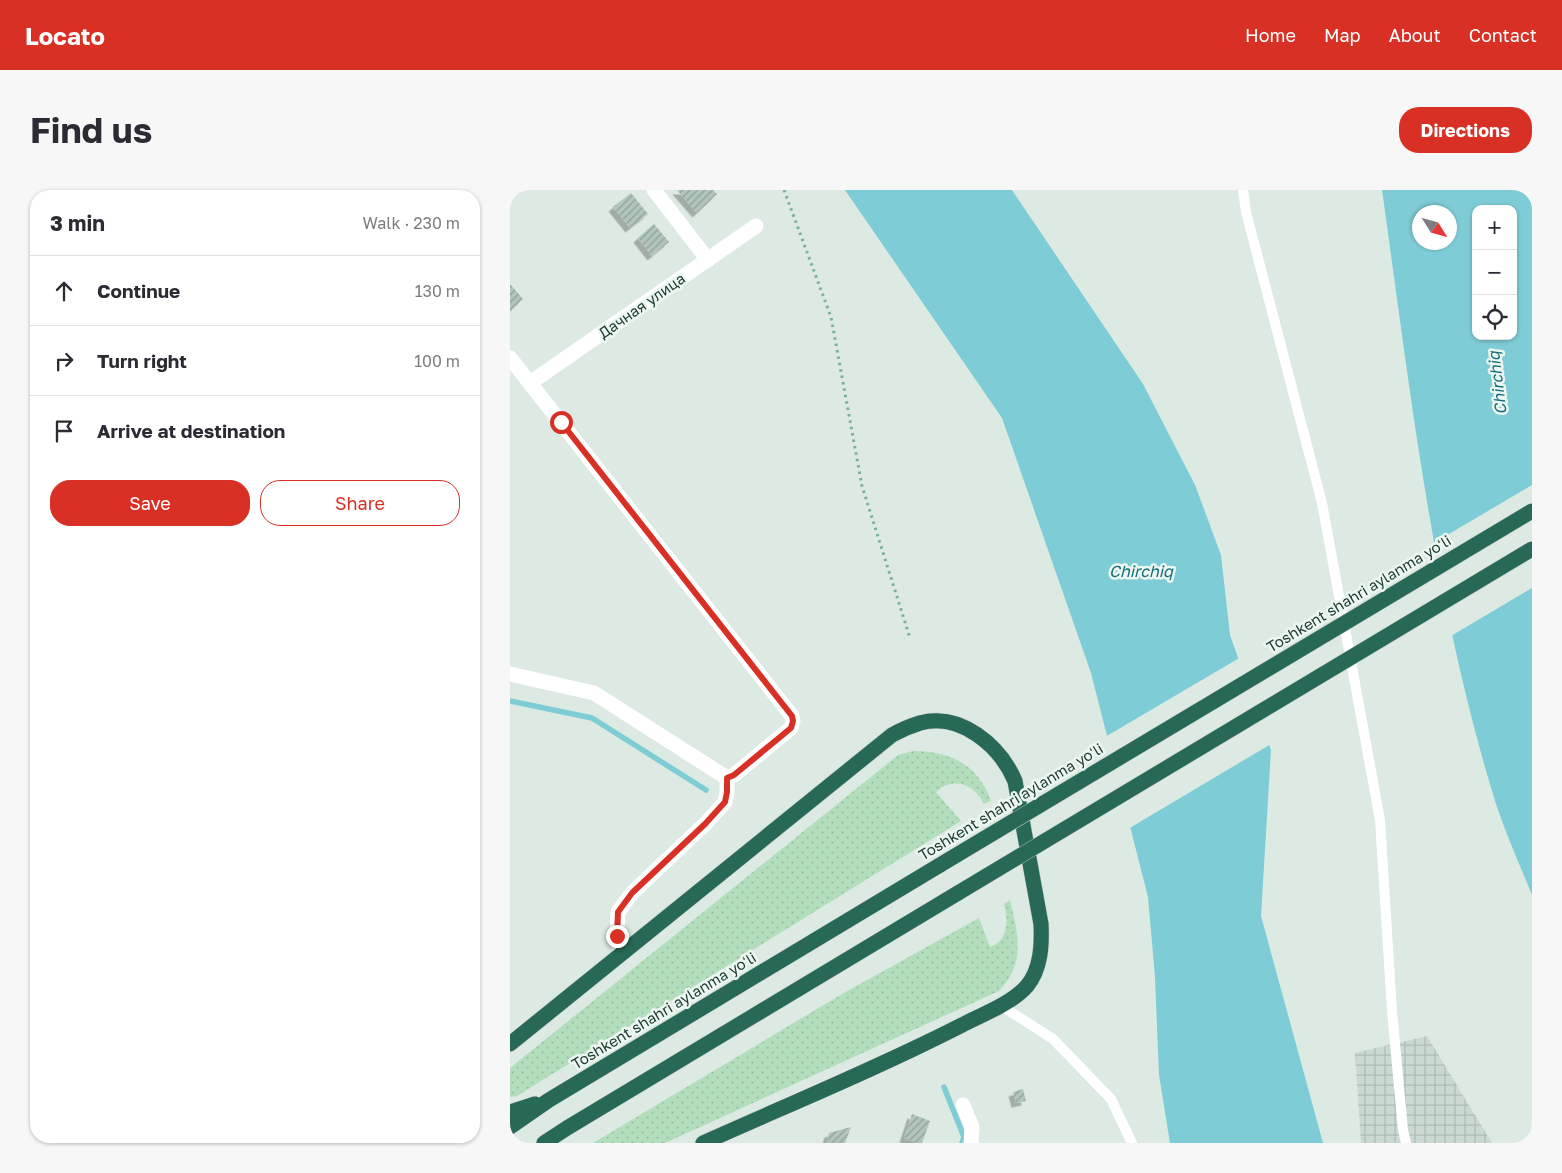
<!DOCTYPE html>
<html lang="en">
<head>
<meta charset="utf-8">
<style>
  body { margin:0; font-family:"Golos Text",sans-serif; background:#f7f7f7; color:#2b2b33 }
  .controls { position:absolute; right:15px; top:15px; display:grid; overflow:hidden; border-radius:10px; box-shadow:0 1px 4px #0004 }
  .controls button { width:45px; height:45px; display:grid; place-items:center; padding:0; border:0; border-bottom:1px solid #e1e1e2; background:#fff; color:#2b2b33; font:25px sans-serif }
  .compass { position:absolute; left:902px; top:15px; width:45px; height:45px; border-radius:50%; background:#fff; box-shadow:0 1px 4px #0004; rotate:127deg }
  .stop { position:absolute; width:15px; height:15px; margin:-11px; border:4px solid #d93025; border-radius:50%; background:#fff }
  .stop.end { background:#d93025; border-color:#fff; box-shadow:0 1px 5px #0008 }
  .list { margin:0; padding:0; list-style:none }
  h2 { display:flex; justify-content:space-between; align-items:center; height:65px; margin:0; padding:0 20px; font-size:21px }
  h2 small { font-size:16px; font-weight:400; color:#7c7c81 }
  .list li { display:grid; grid-template-columns:32px 1fr auto; gap:15px; align-items:center; box-sizing:border-box; height:70px; padding:0 20px; border-top:1px solid #e1e1e2 }
  .list b { display:block; font-size:19px; white-space:nowrap }
  .list em { font-size:16px; font-style:normal; color:#7c7c81 }
  .actions { display:flex; gap:10px; padding:15px 20px }
  .actions a { flex:1; padding:11px 0; border:1px solid #d93025; border-radius:20px; text-align:center; font-size:18px; color:#d93025 }
  .actions .main { background:#d93025; color:#fff }
  .icon { flex:none; width:28px; height:28px; fill:none; stroke:currentColor; stroke-width:2; stroke-linecap:round; stroke-linejoin:round }
  .map { position:relative; flex:none; width:1022px; height:953px; overflow:hidden; border-radius:20px }
  header { display:flex; align-items:center; gap:30px; box-sizing:border-box; height:70px; padding:0 25px; background:#d93025; color:#fff }
  header strong { font-size:24px }
  nav { display:flex; gap:28px; margin-inline-start:auto; font-size:18px }
  .intro { display:flex; align-items:center; justify-content:space-between; box-sizing:border-box; height:120px; padding:0 30px }
  h1 { margin:0; font-size:35px }
  .button { padding:12px 22px; border-radius:20px; background:#d93025; color:#fff; font-size:18px; font-weight:700 }
  main { display:flex; gap:30px; padding:0 30px }
  aside { flex:1; background:#fff; border-radius:20px; box-shadow:0 1px 4px #0004 }
  .map>svg:first-child { display:block }
</style>
</head>
<body>
<header>
<strong>Locato</strong>
<nav><a>Home</a><a>Map</a><a>About</a><a>Contact</a></nav>
</header>
<div class="intro"><h1>Find us</h1><a class="button">Directions</a></div>
<main>
<aside>
<h2>3 min<small>Walk · 230 m</small></h2>
<ul class="list">
<li><svg class="icon" aria-label="ahead" viewBox="0 0 24 24"><path d="M12 20V5M6 11l6-6 6 6"/></svg><div><b>Continue</b></div><em>130 m</em></li>
<li><svg class="icon" aria-label="right" viewBox="0 0 24 24"><path d="M7 20v-9h11M14 6l5 5-5 5"/></svg><div><b>Turn right</b></div><em>100 m</em></li>
<li><svg class="icon" aria-label="arrive" viewBox="0 0 24 24"><path d="M6 21V4h12l-3 4 3 4H6"/></svg><div><b>Arrive at destination</b></div></li>
</ul>
<div class="actions"><a class="main">Save</a><a>Share</a></div>
</aside>
<div class="map">
<svg width="1022" height="953" viewBox="0 0 1022 953">
  <defs>
    <pattern id="industrial-grid" width="8" height="8" patternUnits="userSpaceOnUse" patternTransform="scale(1.25)"><rect width="8" height="8" fill="#cadad2"/><path d="M0 4h8M4 0v8" fill="none" stroke="#adbcb5"/></pattern>
    <pattern id="grass-dots" width="8" height="8" patternUnits="userSpaceOnUse" patternTransform="scale(1.25)"><rect width="8" height="8" fill="#b3debc"/><path d="M2 2h.1M6 6h.1" fill="none" stroke="#9abfa2" stroke-width="1.8" stroke-linecap="round"/></pattern>
    <pattern id="building-hatch" width="6" height="6" patternUnits="userSpaceOnUse" patternTransform="scale(1.25)"><rect width="6" height="6" fill="#b1c5bc"/><path d="M-1 1l2-2M0 6l6-6M5 7l2-2" fill="none" stroke="#8fa199"/></pattern>
    <filter id="shadow"><feDropShadow dx="-4.5" dy="4.5" stdDeviation="0" flood-color="#0004"/></filter>
  </defs>
  <rect width="100%" height="100%" fill="#dceae3"/>
  <polygon fill="url(#industrial-grid)" points="917,846 982,953 851,953 845,863"/>
  <g fill="url(#grass-dots)">
    <path d="M403,561c37,0 65,13 78,50l-7,3c-9,-20 -31,-28 -48,-12l25,29 -444,275 -7,1v-29l388,-313z"/>
    <path d="M500,710c8,34 16,63 -11,91l-334,152h-72l249,-149 137,-76 11,29c19,-6 18,-28 14,-43z"/>
  </g>
  <g fill="#7eccd5" fill-rule="evenodd">
    <polygon points="335,0 502,0 633,194 685,295 711,365 720,445 761,560 751,726 813,953 660,953 649,885 645,787 638,707 581,483 492,228"/>
    <path d="M872,0h150v705c-12,-30 -26,-60 -36,-91 -62,-200 -85,-408 -114,-614zM966,19h37v127h-37zM909,22h30v30h-30z"/>
  </g>
  <g fill="#dceae3">
    <polygon points="1022,295 1022,398 941,446 922,354"/>
    <polygon points="731,467 761,554 618,639 595,547"/>
  </g>
  <g fill="none" stroke-linecap="round" stroke-linejoin="round">
    <g stroke="#7eccd5" stroke-width="5.5">
      <polyline points="0,511 82,528 196,600"/>
      <polyline points="434,897 454,947 452,953"/>
    </g>
  </g>
  <g fill="url(#building-hatch)" filter="url(#shadow)">
    <polygon points="167,0 203,0 207,4 187,23"/>
    <polygon points="121,3 138,24 120,38 103,17"/>
    <polygon points="144,34 159,52 142,66 128,48"/>
    <polygon points="0,94 13,109 0,121"/>
    <polygon points="513,899 516,911 506,913 503,902"/>
    <polygon points="402,924 420,931 412,953 408,953 394,948"/>
    <polygon points="341,937 335,953 316,953 319,943"/>
  </g>
  <g fill="none" stroke-linecap="round" stroke-linejoin="round">
    <g stroke="#bbc4c1" stroke-width="16">
      <g id="highway">
        <path d="M0,854l382,-309c9,-5 18,-9 28,-12 41,-11 80,23 95,58l26,143c1,21 0,45 -14,62 -16,18 -44,28 -65,39 -84,43 -172,79 -259,118"/>
        <polyline points="0,922 25,914"/>
        <polyline points="0,937 39,910 430,675"/>
        <polyline points="34,953 57,938 448,703"/>
      </g>
    </g>
    <polyline stroke="#7ab09c" stroke-width="3" stroke-dasharray="2.5 4" stroke-linecap="butt" points="274,0 321,127 352,296 400,448"/>
    <g stroke="#fff" stroke-width="10">
      <polyline points="733,0 736,22 812,313 870,630 882,821 893,940 896,953"/>
      <polyline points="490,815 543,849 601,909 622,953"/>
    </g>
    <g stroke="#fff" stroke-width="15">
      <polyline points="144,0 198,70"/>
      <polyline points="0,168 282,526 283,531 281,538 224,585 217,588"/>
      <polyline points="20,193 246,36"/>
      <polyline points="0,484 84,503 217,588"/>
      <polyline points="111,764 107,746 108,722 122,703 195,634 215,612 217,602 217,588"/>
      <polyline points="453,915 462,937 461,953"/>
    </g>
    <use href="#highway" stroke="#276857" stroke-width="15"/>
    <g stroke="#bbc4c1" stroke-width="16" stroke-linecap="butt">
      <g id="highway-bridge">
        <polyline points="430,675 1022,321"/>
        <polyline points="448,703 1022,359"/>
      </g>
    </g>
    <use href="#highway-bridge" stroke="#276857" stroke-width="15"/>
  </g>
  <g fill="none" stroke-linecap="round" stroke-linejoin="round">
    <polyline stroke="#d93025" stroke-width="6" points="51,232 282,526 283,531 281,538 224,585 217,588 217,602 215,612 195,634 122,703 108,722 107,746"/>
  </g>
  <g text-anchor="middle" stroke-width="5" stroke-linejoin="round" paint-order="stroke">
    <g font-size="15" fill="#1d3a31" stroke="#edf7f1">
      <text transform="translate(132 116) rotate(-35)" y="5">Дачная улица</text>
      <text transform="translate(849 404) rotate(-31)" y="5">Toshkent shahri aylanma yoʻli</text>
      <text transform="translate(501 612) rotate(-31)" y="5">Toshkent shahri aylanma yoʻli</text>
      <text transform="translate(154 821) rotate(-31)" y="5">Toshkent shahri aylanma yoʻli</text>
    </g>
    <g font-size="16" font-style="italic" fill="#136e7a" stroke="#edf7f1">
      <text transform="translate(987 193) rotate(-97)" y="6">Chirchiq</text>
      <text x="631" y="387">Chirchiq</text>
    </g>
  </g>
</svg>
<div class="controls">
<button>+</button>
<button>−</button>
<button><svg class="icon" aria-label="locate" viewBox="0 0 24 24"><circle cx="12" cy="12" r="6"/><path d="M12 2v4M12 18v4M2 12h4M18 12h4"/></svg></button>
</div>
<svg class="compass" viewBox="-18 -18 36 36"><path d="M0-13l5 13h-10z" fill="#e53935"/><path d="M0 13l5-13h-10z" fill="#7c7c81"/></svg>
<div class="stop" style="left:51px;top:232px"></div>
<div class="stop end" style="left:107px;top:746px"></div>
</div>
</main>
</body>
</html>
